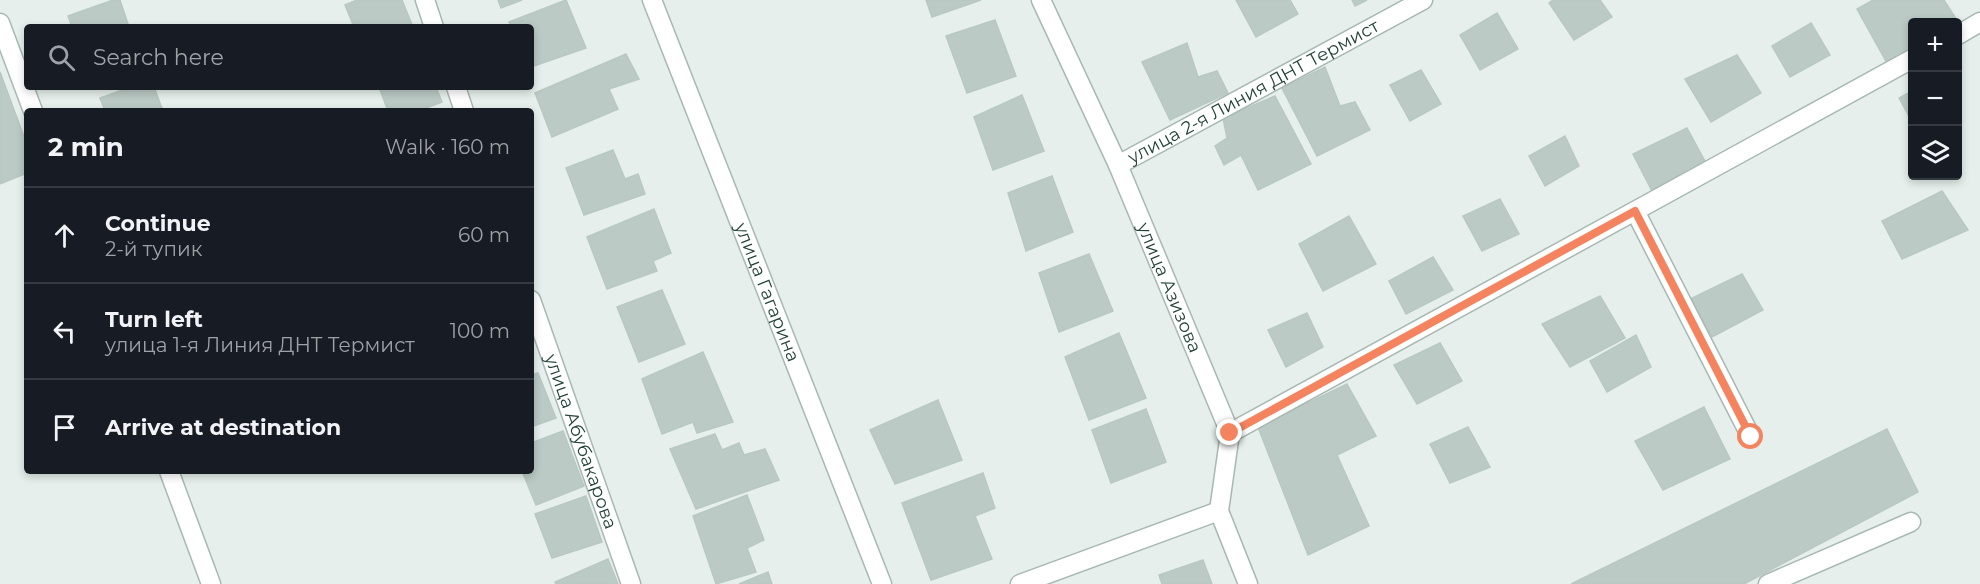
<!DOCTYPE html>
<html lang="en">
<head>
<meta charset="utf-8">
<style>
  body { margin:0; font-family:Montserrat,sans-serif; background:#20242c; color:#f1f3f6 }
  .controls { position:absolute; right:18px; top:18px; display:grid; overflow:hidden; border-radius:6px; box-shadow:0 3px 9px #0003 }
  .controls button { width:54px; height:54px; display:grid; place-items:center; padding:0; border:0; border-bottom:2px solid #363941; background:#171b24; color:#f1f3f6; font:30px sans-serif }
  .stop { position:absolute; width:18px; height:18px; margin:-14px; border:4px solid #f4845f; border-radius:50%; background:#fff }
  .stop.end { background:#f4845f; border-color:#fff; box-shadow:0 2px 6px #0008 }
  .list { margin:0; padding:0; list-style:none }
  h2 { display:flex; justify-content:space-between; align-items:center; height:78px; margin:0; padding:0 24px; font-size:26px }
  h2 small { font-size:20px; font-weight:400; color:#9ea1a6 }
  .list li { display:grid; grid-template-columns:39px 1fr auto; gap:18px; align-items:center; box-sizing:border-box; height:96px; padding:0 24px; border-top:2px solid #363941 }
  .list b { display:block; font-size:22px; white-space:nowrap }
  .list p { margin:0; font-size:20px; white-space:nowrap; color:#9ea1a6 }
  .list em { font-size:20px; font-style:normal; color:#9ea1a6 }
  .icon { flex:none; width:33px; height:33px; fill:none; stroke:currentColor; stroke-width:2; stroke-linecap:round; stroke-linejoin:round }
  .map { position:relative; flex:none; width:1980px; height:584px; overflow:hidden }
  .search { position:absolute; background:#171b24; box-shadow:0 3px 9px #0003; left:24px; top:24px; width:510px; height:66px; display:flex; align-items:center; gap:15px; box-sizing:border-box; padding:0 21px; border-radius:6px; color:#9ea1a6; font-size:22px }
  .panel { position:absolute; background:#171b24; box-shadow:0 3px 9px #0003; left:24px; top:108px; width:510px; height:366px; border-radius:6px }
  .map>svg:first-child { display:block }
</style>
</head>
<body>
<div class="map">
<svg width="1980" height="584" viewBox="0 0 1980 584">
  <rect width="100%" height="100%" fill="#e6efeb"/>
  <g fill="#bbcac4" stroke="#b8c9c2" stroke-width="1.5">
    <polygon points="113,0 120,0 129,27 72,27 68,16"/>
    <polygon points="357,0 402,0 413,27 354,27 345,5"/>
    <polygon points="498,0 522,0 501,8"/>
    <polygon points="566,0 586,48 531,67 531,27 511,27 509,22"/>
    <polygon points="926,0 981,0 932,17"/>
    <polygon points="1236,0 1290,0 1298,14 1256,37"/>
    <polygon points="1352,0 1367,0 1355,6"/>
    <polygon points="1553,0 1600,0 1612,17 1574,40 1549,3"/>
    <polygon points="1873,0 1944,0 1960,25 1958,26 1958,22 1912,22 1912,50 1887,63 1857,9"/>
    <polygon points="1497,13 1518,49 1480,70 1460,35"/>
    <polygon points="995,20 1016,76 967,93 946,36"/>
    <polygon points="1811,23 1830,55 1790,77 1772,46"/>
    <polygon points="1187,43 1198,77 1217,71 1228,93 1170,120 1142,62"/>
    <polygon points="626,54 639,79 609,89 618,109 552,137 535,93"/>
    <polygon points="1737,55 1761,93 1711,122 1685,79"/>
    <polygon points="1325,67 1340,106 1355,102 1370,130 1317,156 1282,88"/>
    <polygon points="1421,70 1441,104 1410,121 1390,85"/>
    <polygon points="0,72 27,145 27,173 0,184"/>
    <polygon points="131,87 154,87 163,111 105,111 100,98"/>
    <polygon points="379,87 436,87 442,102 418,111 388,111"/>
    <polygon points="1912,91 1912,122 1899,98"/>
    <polygon points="1022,95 1044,151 993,170 974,117"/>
    <polygon points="1275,96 1311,164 1258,190 1241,155 1224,165 1215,146 1227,138 1223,118"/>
    <polygon points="1687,128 1707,165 1652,191 1633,154"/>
    <polygon points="1565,136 1579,166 1545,186 1529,156"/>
    <polygon points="613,150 625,179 638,174 645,194 584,215 566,168"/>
    <polygon points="1052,176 1073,232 1026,251 1008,193"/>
    <polygon points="1942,191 1968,230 1902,259 1882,221"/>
    <polygon points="1500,199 1519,234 1482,251 1463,216"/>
    <polygon points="654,209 671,253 653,261 657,271 607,289 587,237"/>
    <polygon points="1349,216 1376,264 1323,291 1299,244"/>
    <polygon points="1089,254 1113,311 1059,332 1039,273"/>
    <polygon points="1433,257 1453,290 1406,314 1389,281"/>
    <polygon points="1742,274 1763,310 1712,337 1690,299"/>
    <polygon points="662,290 685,344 639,362 617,307"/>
    <polygon points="1600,296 1625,338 1570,367 1542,324"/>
    <polygon points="1307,313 1323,347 1286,367 1268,330"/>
    <polygon points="1119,333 1146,398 1089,420 1065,357"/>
    <polygon points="1636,335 1651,367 1607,392 1590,361"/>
    <polygon points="1440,343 1462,381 1417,404 1394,365"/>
    <polygon points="703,352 733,422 697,433 693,422 662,434 642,379"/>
    <polygon points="538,373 556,418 531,427 531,375"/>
    <polygon points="1347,384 1376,436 1337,455 1369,526 1308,555 1258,427"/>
    <polygon points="938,400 962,460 895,484 870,430"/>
    <polygon points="1704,407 1730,459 1663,490 1635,441"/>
    <polygon points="1146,409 1166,462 1111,483 1092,430"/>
    <polygon points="1468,427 1490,467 1450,483 1430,444"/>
    <polygon points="1887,429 1918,492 1744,584 1571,584"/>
    <polygon points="563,431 584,486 536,505 522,471 531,471 531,443"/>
    <polygon points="715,434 722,450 739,443 744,455 765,449 779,480 696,509 670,449"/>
    <polygon points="983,473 995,508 975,516 992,559 931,580 902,503"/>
    <polygon points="747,495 764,540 747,548 756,572 716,584 693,516"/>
    <polygon points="586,496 602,542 552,558 535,514"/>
    <polygon points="608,559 618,584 556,584 555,582"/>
    <polygon points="1203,560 1212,584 1162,584 1159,575"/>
    <polygon points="768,572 772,584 739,584"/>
  </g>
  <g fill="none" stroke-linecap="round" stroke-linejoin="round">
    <g stroke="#a8b8b2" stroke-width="21">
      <g id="minor">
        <polyline points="425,0 434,27"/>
        <path id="s1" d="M652,0l230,584"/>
        <path id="s2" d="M1041,0l77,165 112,268 -11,78 29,73"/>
        <polyline points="0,23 33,111"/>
        <polyline points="1958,35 1980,22"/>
        <polyline points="456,87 464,111"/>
        <path id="s3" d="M1118,165l305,-165"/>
        <polyline points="1635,211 1751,437"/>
        <path id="s4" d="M531,300l100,284"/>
        <polyline points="1230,433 1912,59"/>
        <polyline points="169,471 211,584"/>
        <polyline points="1020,584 1219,511"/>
        <polyline points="1768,584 1911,522"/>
      </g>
    </g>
    <use href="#minor" stroke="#fff" stroke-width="18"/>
  </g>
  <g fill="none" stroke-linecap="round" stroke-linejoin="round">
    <polyline stroke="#f4845f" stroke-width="8" points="1230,433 1635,211 1751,437"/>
  </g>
  <g text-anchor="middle" stroke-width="5" stroke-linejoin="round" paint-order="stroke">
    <g font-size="18" fill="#24423a" stroke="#f7fbf9">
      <text dy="6" stroke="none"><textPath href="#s3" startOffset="154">улица 2-я Линия ДНТ Термист</textPath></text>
      <text dy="6" stroke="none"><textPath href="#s2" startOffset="315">улица Азизова</textPath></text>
      <text dy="6" stroke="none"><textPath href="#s1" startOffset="314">улица Гагарина</textPath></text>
      <text dy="6" stroke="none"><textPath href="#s4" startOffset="150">улица Абубакарова</textPath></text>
    </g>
  </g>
</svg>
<div class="controls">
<button>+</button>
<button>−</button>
<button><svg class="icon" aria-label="layers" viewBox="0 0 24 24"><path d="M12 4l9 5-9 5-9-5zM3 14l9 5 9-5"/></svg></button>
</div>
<div class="stop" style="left:1751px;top:437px"></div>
<div class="stop end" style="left:1230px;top:433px"></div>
<div class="search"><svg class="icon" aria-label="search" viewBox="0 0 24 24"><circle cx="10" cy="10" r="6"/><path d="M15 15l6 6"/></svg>Search here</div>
<section class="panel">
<h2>2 min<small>Walk · 160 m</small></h2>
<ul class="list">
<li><svg class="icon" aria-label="ahead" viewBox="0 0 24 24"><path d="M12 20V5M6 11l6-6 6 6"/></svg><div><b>Continue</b><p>2-й тупик</p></div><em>60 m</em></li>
<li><svg class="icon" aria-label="left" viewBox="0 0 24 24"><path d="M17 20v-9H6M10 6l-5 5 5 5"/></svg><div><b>Turn left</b><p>улица 1-я Линия ДНТ Термист</p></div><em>100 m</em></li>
<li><svg class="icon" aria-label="arrive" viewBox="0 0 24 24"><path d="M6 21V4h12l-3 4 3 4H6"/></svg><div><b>Arrive at destination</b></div></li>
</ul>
</section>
</div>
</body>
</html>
